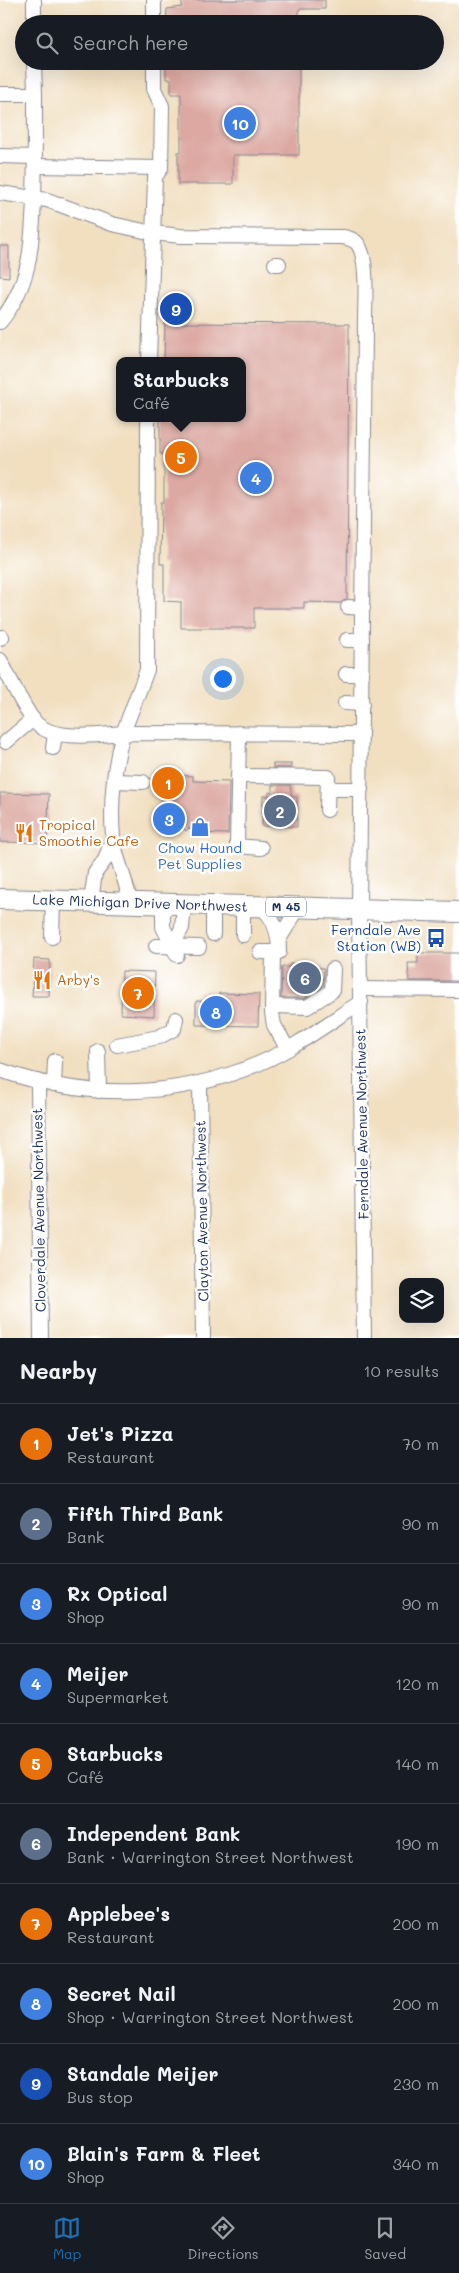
<!DOCTYPE html>
<html lang="en">
<head>
<meta charset="utf-8">
<style>
  body { margin:0; font-family:Mali,sans-serif; background:#242831; color:#f1f3f6 }
  .controls { position:absolute; right:15px; bottom:15px; display:grid; overflow:hidden; border-radius:10px; box-shadow:0 5px 20px #0002 }
  .controls button { width:45px; height:45px; display:grid; place-items:center; padding:0; border:0; border-bottom:1px solid #363941; background:#171b24; color:#f1f3f6; font:25px sans-serif }
  .you { position:absolute; left:222px; top:678px; width:18px; height:18px; margin:-12px; border:4px solid #fff; border-radius:50%; background:#1a73e8; box-shadow:0 0 0 8px #1a73e833 }
  .badge { display:grid; place-items:center; width:32px; height:32px; border-radius:50%; background:#1f6fb2; color:#fff; font-size:16px; font-weight:700 }
  .pin { position:absolute; translate:-50% -50%; border:2px solid #fff; box-shadow:0 1px 5px #0006 }
  .popup { position:absolute; left:116px; top:357px; width:130px; height:65px; box-sizing:border-box; display:grid; place-content:center; border-radius:10px; background:#171b24; filter:drop-shadow(0 1px 4px #0005); font-size:16px; white-space:nowrap; color:#9ea1a6 }
  .popup b { font-size:19px; color:#f1f3f6 }
  .popup::after { content:''; position:absolute; left:50%; top:100%; margin-left:-10px; border:10px solid transparent; border-top-color:#171b24 }
  .list { margin:0; padding:0; list-style:none }
  h2 { display:flex; justify-content:space-between; align-items:center; height:65px; margin:0; padding:0 20px; font-size:21px }
  h2 small { font-size:16px; font-weight:400; color:#9ea1a6 }
  .list li { display:grid; grid-template-columns:32px 1fr auto; gap:15px; align-items:center; box-sizing:border-box; height:80px; padding:0 20px; border-top:1px solid #363941 }
  .list b { display:block; font-size:19px; white-space:nowrap }
  .list p { margin:0; font-size:16px; white-space:nowrap; color:#9ea1a6 }
  .list em { font-size:16px; font-style:normal; color:#9ea1a6 }
  .icon { flex:none; width:28px; height:28px; fill:none; stroke:currentColor; stroke-width:2; stroke-linecap:round; stroke-linejoin:round }
  .map { position:relative; flex:none; width:459px; height:1338px; overflow:hidden }
  .search { position:absolute; background:#171b24; box-shadow:0 5px 20px #0002; left:15px; right:15px; top:15px; height:55px; display:flex; align-items:center; gap:12px; box-sizing:border-box; padding:0 18px; border-radius:28px; color:#9ea1a6; font-size:19px }
  .sheet { height:865px; background:#171b24 }
  nav { display:flex; justify-content:space-around; align-items:center; box-sizing:border-box; height:70px; border-top:1px solid #363941; background:#171b24; font-size:14px; color:#9ea1a6 }
  nav a { display:grid; justify-items:center; gap:2px }
  nav .on { color:#1f6fb2 }
  .map>svg:first-child { display:block }
</style>
</head>
<body>
<div class="map">
<svg width="459" height="1338" viewBox="0 0 459 1338">
  <rect width="100%" height="100%" fill="#fff"/>
  <filter id="ink" filterUnits="userSpaceOnUse"><feTurbulence type="fractalNoise" baseFrequency=".02" numOctaves="2"/><feDisplacementMap in="SourceGraphic" scale="10" xChannelSelector="R" yChannelSelector="G"/><feConvolveMatrix kernelMatrix="1 2 1 2 8 2 1 2 1" color-interpolation-filters="sRGB"/></filter>
  <filter id="wash" filterUnits="userSpaceOnUse"><feTurbulence type="fractalNoise" baseFrequency=".0096" numOctaves="4" result="noise"/><feDisplacementMap in="SourceGraphic" scale="20" xChannelSelector="R" yChannelSelector="G"/><feGaussianBlur stdDeviation="1.12" result="paint"/><feColorMatrix in="noise" values="0 0 0 0 0 0 0 0 0 0 0 0 0 0 0 0 0 1.4 0 .05"/><feComposite in="paint" operator="in"/></filter>
  <g filter="url(#wash)">
    <rect width="100%" height="100%" fill="#f1dfc0"/>
    <g id="blocks">
      <g fill="#dca8a1">
        <polygon points="182,0 325,0 325,9 299,9 299,24 166,24 167,9 182,7"/>
        <polygon points="166,61 299,61 299,155 233,155 233,184 178,184 178,152 181,152 181,94 171,94 171,79 166,79"/>
        <polygon points="0,246 9,246 9,277 0,276"/>
        <polygon points="165,323 349,324 347,599 341,603 304,602 304,608 254,608 254,628 181,628 181,602 164,601 164,564 160,564 161,502 164,502 164,454 160,454 160,418 242,418 242,361 164,361"/>
        <rect x="273" y="764" width="18" height="4"/>
        <polygon points="162,775 193,776 193,781 229,782 228,834 199,833 197,835 189,828 186,831 180,824 166,824 161,820"/>
        <polygon points="272,785 290,785 292,797 297,797 297,827 262,826 263,796 269,796 269,792 272,793"/>
        <polygon points="0,793 49,794 47,843 0,842"/>
        <polygon points="418,953 459,953 459,981 409,981 408,963 418,963"/>
        <polygon points="34,959 50,960 49,996 32,996"/>
        <polygon points="290,964 311,965 311,968 324,968 323,986 318,989 310,989 309,995 305,998 281,998 282,967 289,967"/>
        <polygon points="122,971 155,972 154,1016 121,1014"/>
        <polygon points="219,993 259,994 258,1026 196,1025 196,1001 219,1002"/>
      </g>
    </g>
  </g>
  <g filter="url(#ink)">
    <use href="#blocks" fill-opacity="0" stroke="#86878f" stroke-width="1"/>
    <g fill="none" stroke-linecap="round" stroke-linejoin="round">
      <g stroke="#86878f" stroke-width="16">
        <g id="minor">
          <polyline points="34,0 34,24"/>
          <polyline points="154,24 154,0"/>
          <polyline points="34,61 35,94"/>
          <path d="M0,94h35v8c0,32 0,64 -1,97 -2,47 -3,85 -34,123"/>
          <polyline points="0,156 35,157"/>
          <polyline points="35,166 161,168"/>
          <path d="M0,193l47,7 65,24 41,9 28,3 162,1c6,1 10,2 14,6 13,15 7,68 8,88l-6,578 5,429"/>
          <polyline points="275,264 279,264"/>
          <polyline points="149,361 155,177 161,168 162,106 154,89 154,61"/>
          <polyline points="348,607 363,608"/>
          <polyline points="0,638 2,637"/>
          <polyline points="347,640 362,640"/>
          <path d="M0,660c10,18 21,44 34,61 17,21 64,14 89,12l24,-63 1,-252"/>
          <polyline points="346,674 362,674"/>
          <polyline points="345,703 362,704"/>
          <polyline points="239,733 237,846 261,848"/>
          <polyline points="6,742 33,719"/>
          <polyline points="53,748 55,734"/>
          <polyline points="238,776 328,777 327,810"/>
          <polyline points="114,781 143,782"/>
          <polyline points="328,789 361,789"/>
          <polyline points="91,901 95,873 105,860 113,837"/>
          <path d="M130,903c-3,-23 -15,-44 -17,-67 -3,-33 1,-71 10,-103l238,1"/>
          <polyline points="163,904 163,927 177,955"/>
          <path d="M260,906c15,12 19,28 19,46h-6l-1,61 2,12 13,23"/>
          <polyline points="213,934 213,905"/>
          <polyline points="243,935 243,906"/>
          <polyline points="52,937 53,901"/>
          <polyline points="279,939 294,915 302,907"/>
          <polyline points="173,945 182,928 184,905"/>
          <polyline points="156,946 199,947"/>
          <polyline points="260,952 273,952"/>
          <polyline points="361,989 459,990"/>
          <polyline points="272,1006 307,1007 332,991 333,969"/>
          <polyline points="117,1045 159,1037 174,1029 176,1019"/>
          <polyline points="98,1051 99,1091"/>
          <path d="M0,1070c84,30 177,29 260,-7 35,-15 68,-40 101,-61"/>
          <polyline points="38,1081 41,1338"/>
          <polyline points="200,1083 203,1338"/>
          <polyline points="54,1085 55,1061"/>
        </g>
      </g>
      <g stroke="#86878f" stroke-width="22">
        <polyline id="highway" points="0,899 459,912"/>
      </g>
      <use href="#minor" stroke="#fff" stroke-width="14"/>
      <use href="#highway" stroke="#fff" stroke-width="20"/>
    </g>
  </g>
  <defs>
    <g id="shop-bare" transform="scale(1.5)"><path d="M-5-2.5h2.3a2.7 3.5 0 0 1 5.4 0H5L5.5 6h-11ZM-1.5-2.5h3a1.5 2.3 0 0 0-3 0Z" fill="#3f7fe0" stroke="#fff" stroke-width="2.5" paint-order="stroke"/></g>
    <g id="restaurant-bare" transform="scale(1.5)"><path d="M-5-6h1v4h1v-4h1v4h1v-4h1v5L-1.5 .5V6h-2V.5L-5-1ZM5-6V6H3V1.5H1.5Q1.5-4 5-6Z" fill="#e8710a" stroke="#fff" stroke-width="2.5" paint-order="stroke"/></g>
    <g id="bus-bare" transform="scale(1.5)"><path d="M-5-6H5V4H4V6H2V4H-2V6H-4V4H-5ZM-3.5-4V0h7V-4ZM-3.5 1.2v1.5H-2V1.2ZM2 1.2v1.5H3.5V1.2Z" fill="#1a4fb4" stroke="#fff" stroke-width="2.5" paint-order="stroke"/></g>
  </defs>
  <g fill-rule="evenodd">
    <use href="#shop-bare" x="200" y="827"/>
    <use href="#restaurant-bare" x="24" y="833"/>
    <use href="#bus-bare" x="436" y="938"/>
    <use href="#restaurant-bare" x="42" y="980"/>
  </g>
  <g text-anchor="middle" stroke-width="5" stroke-linejoin="round" paint-order="stroke">
    <rect fill="#fff" stroke="#5f6d8e" stroke-width="1" x="266" y="897.5" width="40" height="19" rx="4"/>
    <g font-size="12" font-weight="bold" fill="#1b2f5e">
      <text x="286" y="911">M 45</text>
    </g>
    <g font-size="14" fill="#c56008" stroke="#fff" text-anchor="start">
      <text x="39" y="830">Tropical<tspan x="39" dy="16">Smoothie Cafe</tspan></text>
      <text x="57" y="985">Arby's</text>
    </g>
    <g font-size="14" fill="#366cbe" stroke="#fff">
      <text x="200" y="853">Chow Hound<tspan x="200" dy="16">Pet Supplies</tspan></text>
    </g>
    <g font-size="14" fill="#1b2f5e" stroke="#fff">
      <text transform="translate(140 903) rotate(2)" y="5">Lake Michigan Drive Northwest</text>
      <text transform="translate(362 1124) rotate(-91)" y="5">Ferndale Avenue Northwest</text>
      <text transform="translate(39 1210) rotate(-91)" y="5">Cloverdale Avenue Northwest</text>
      <text transform="translate(202 1211) rotate(-91)" y="5">Clayton Avenue Northwest</text>
    </g>
    <g font-size="14" fill="#164399" stroke="#fff" text-anchor="end">
      <text x="421" y="935">Ferndale Ave<tspan x="421" dy="16">Station (WB)</tspan></text>
    </g>
  </g>
</svg>
<div class="controls">
<button><svg class="icon" aria-label="layers" viewBox="0 0 24 24"><path d="M12 4l9 5-9 5-9-5zM3 14l9 5 9-5"/></svg></button>
</div>
<div class="you"></div>
<div class="pin badge" style="left:168px;top:783px;background:#e8710a">1</div>
<div class="pin badge" style="left:280px;top:811px;background:#5c6f8a">2</div>
<div class="pin badge" style="left:169px;top:819px;background:#3f7fe0">3</div>
<div class="pin badge" style="left:256px;top:478px;background:#3f7fe0">4</div>
<div class="pin badge" style="left:181px;top:457px;background:#e8710a">5</div>
<div class="popup"><b>Starbucks</b>Café</div>
<div class="pin badge" style="left:305px;top:978px;background:#5c6f8a">6</div>
<div class="pin badge" style="left:138px;top:993px;background:#e8710a">7</div>
<div class="pin badge" style="left:216px;top:1012px;background:#3f7fe0">8</div>
<div class="pin badge" style="left:176px;top:309px;background:#1a4fb4">9</div>
<div class="pin badge" style="left:240px;top:123px;background:#3f7fe0">10</div>
<div class="search"><svg class="icon" aria-label="search" viewBox="0 0 24 24"><circle cx="10" cy="10" r="6"/><path d="M15 15l6 6"/></svg>Search here</div>
</div>
<section class="sheet">
<h2>Nearby<small>10 results</small></h2>
<ul class="list">
<li><span class="badge" style="background:#e8710a">1</span><div><b>Jet's Pizza</b><p>Restaurant</p></div><em>70 m</em></li>
<li><span class="badge" style="background:#5c6f8a">2</span><div><b>Fifth Third Bank</b><p>Bank</p></div><em>90 m</em></li>
<li><span class="badge" style="background:#3f7fe0">3</span><div><b>Rx Optical</b><p>Shop</p></div><em>90 m</em></li>
<li><span class="badge" style="background:#3f7fe0">4</span><div><b>Meijer</b><p>Supermarket</p></div><em>120 m</em></li>
<li><span class="badge" style="background:#e8710a">5</span><div><b>Starbucks</b><p>Café</p></div><em>140 m</em></li>
<li><span class="badge" style="background:#5c6f8a">6</span><div><b>Independent Bank</b><p>Bank · Warrington Street Northwest</p></div><em>190 m</em></li>
<li><span class="badge" style="background:#e8710a">7</span><div><b>Applebee's</b><p>Restaurant</p></div><em>200 m</em></li>
<li><span class="badge" style="background:#3f7fe0">8</span><div><b>Secret Nail</b><p>Shop · Warrington Street Northwest</p></div><em>200 m</em></li>
<li><span class="badge" style="background:#1a4fb4">9</span><div><b>Standale Meijer</b><p>Bus stop</p></div><em>230 m</em></li>
<li><span class="badge" style="background:#3f7fe0">10</span><div><b>Blain's Farm &amp; Fleet</b><p>Shop</p></div><em>340 m</em></li>
</ul>
</section>
<nav>
<a class="on"><svg class="icon" aria-label="map" viewBox="0 0 24 24"><path d="M3 6l6-2 6 2 6-2v14l-6 2-6-2-6 2zM9 4v14M15 6v14"/></svg>Map</a>
<a><svg class="icon" aria-label="directions" viewBox="0 0 24 24"><path d="M12 3l9 9-9 9-9-9zM9 14v-3h6M13 9l2 2-2 2"/></svg>Directions</a>
<a><svg class="icon" aria-label="saved" viewBox="0 0 24 24"><path d="M7 4h10v16l-5-4-5 4z"/></svg>Saved</a>
</nav>
</body>
</html>
